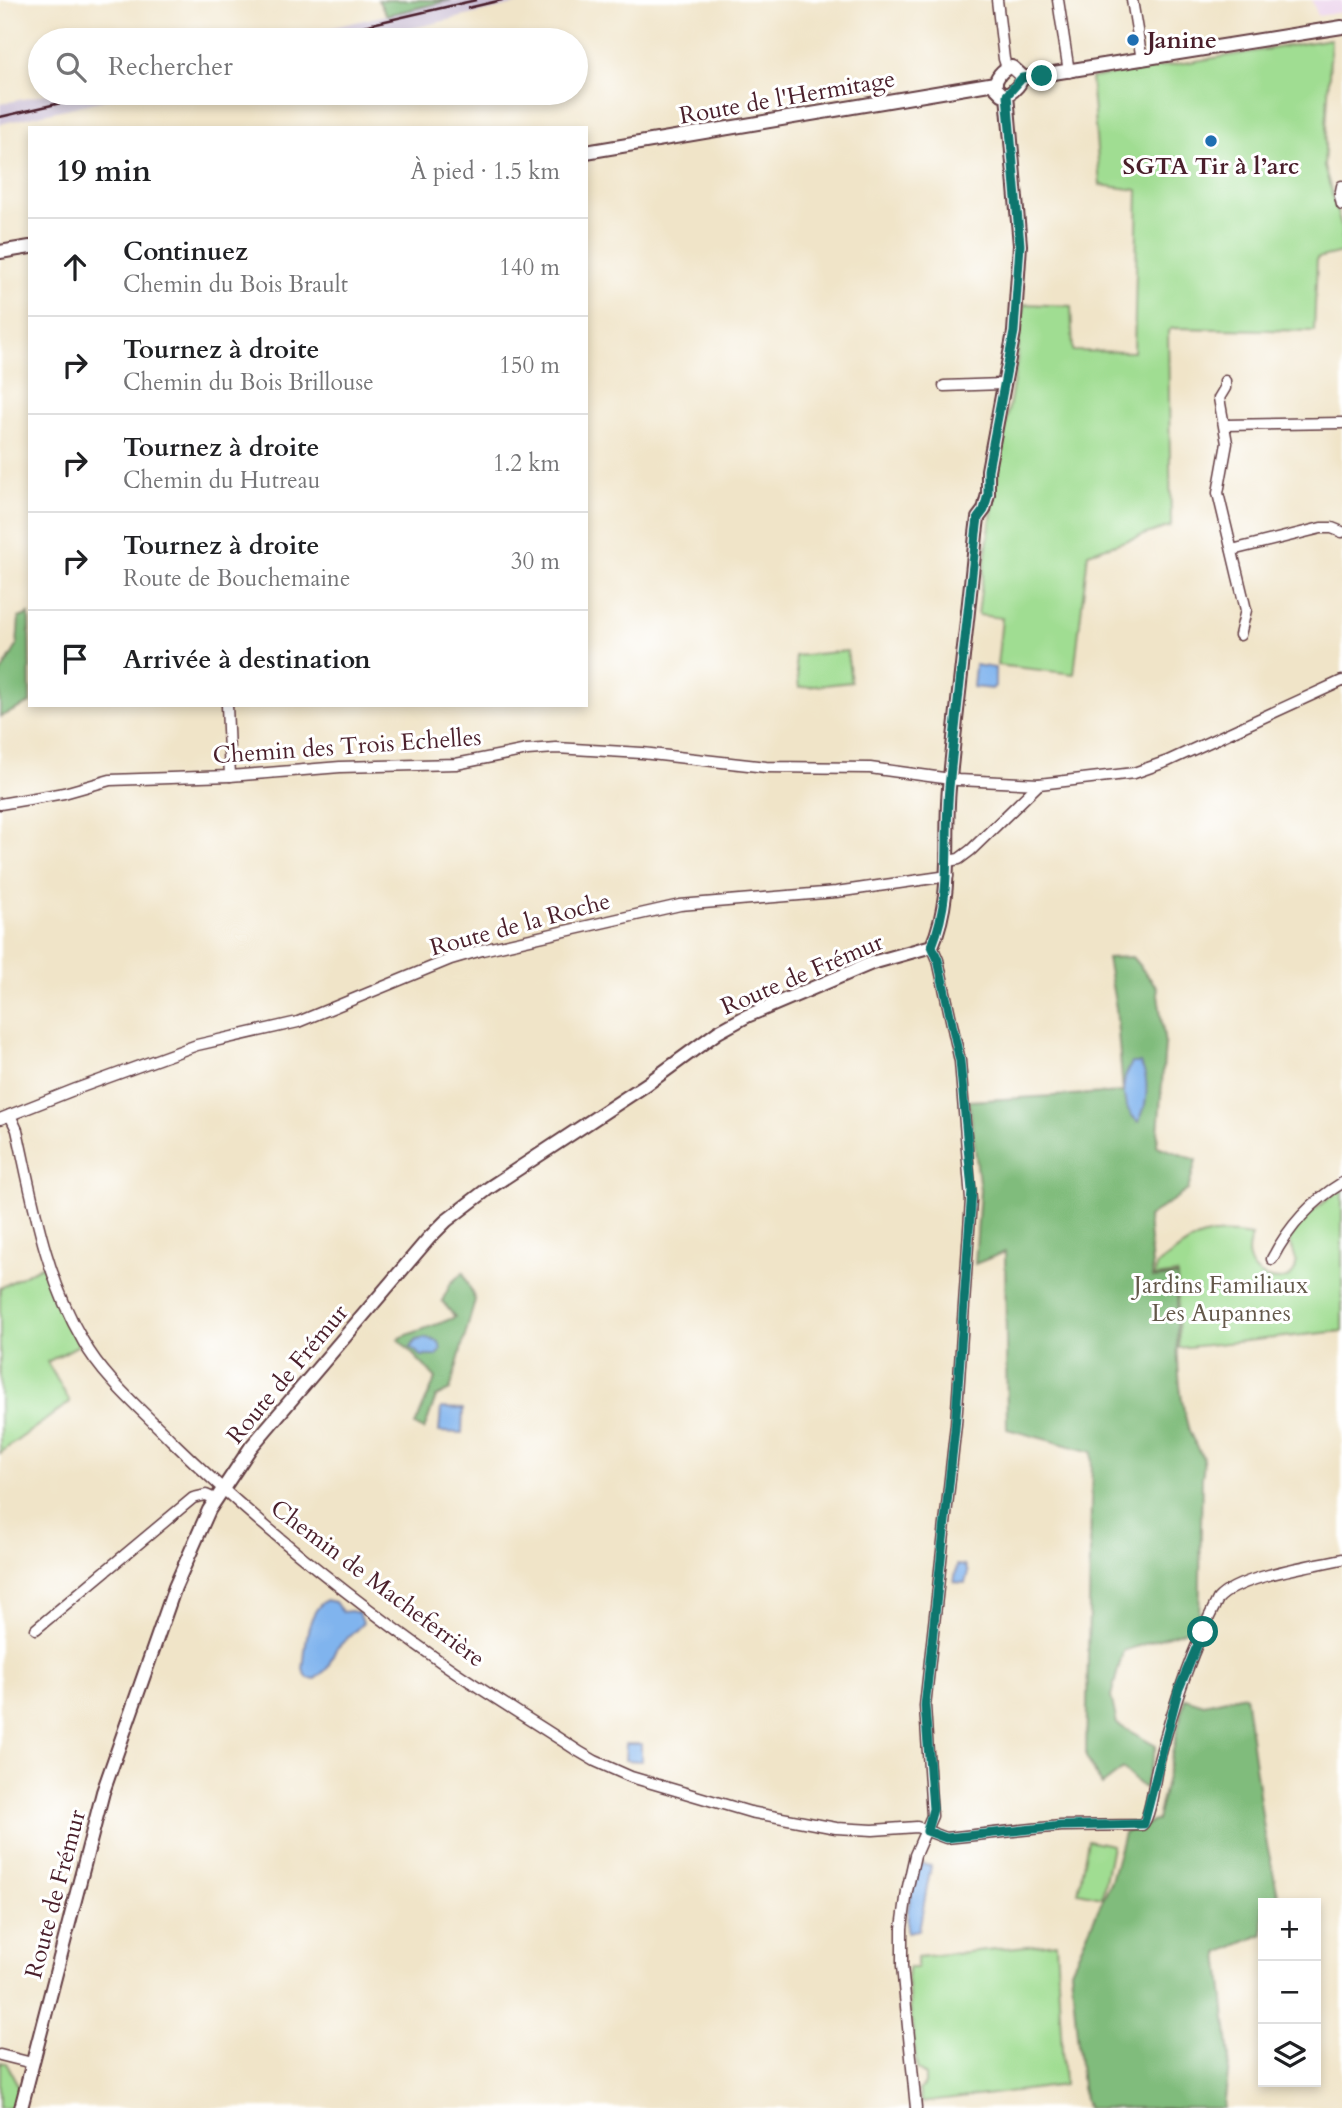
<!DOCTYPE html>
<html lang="fr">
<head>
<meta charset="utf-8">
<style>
  body { margin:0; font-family:Cardo,serif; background:#f6f6f6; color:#202124 }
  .controls { position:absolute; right:21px; bottom:21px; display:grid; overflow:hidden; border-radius:0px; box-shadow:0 4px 10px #0003 }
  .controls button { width:63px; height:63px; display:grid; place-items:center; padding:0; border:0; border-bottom:2px solid #e0e0e0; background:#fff; color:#202124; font:35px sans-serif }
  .stop { position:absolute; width:21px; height:21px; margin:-16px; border:5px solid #0f766e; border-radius:50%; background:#fff }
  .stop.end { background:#0f766e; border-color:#fff; box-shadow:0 2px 7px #0008 }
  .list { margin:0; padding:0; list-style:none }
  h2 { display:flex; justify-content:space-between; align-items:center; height:91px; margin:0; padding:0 28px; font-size:30px }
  h2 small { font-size:23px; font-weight:400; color:#757577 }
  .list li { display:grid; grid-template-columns:46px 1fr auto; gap:21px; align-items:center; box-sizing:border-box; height:98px; padding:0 28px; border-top:2px solid #e0e0e0 }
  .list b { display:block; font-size:26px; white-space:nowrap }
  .list p { margin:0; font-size:23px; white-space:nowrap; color:#757577 }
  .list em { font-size:23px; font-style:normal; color:#757577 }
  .icon { flex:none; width:38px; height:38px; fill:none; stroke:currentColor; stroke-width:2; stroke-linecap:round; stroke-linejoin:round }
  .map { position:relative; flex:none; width:1342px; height:2108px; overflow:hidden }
  .search { position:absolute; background:#fff; box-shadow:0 4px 10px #0003; left:28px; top:28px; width:560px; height:77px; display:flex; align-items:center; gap:18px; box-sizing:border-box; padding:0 24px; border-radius:38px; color:#757577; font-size:26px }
  .panel { position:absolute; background:#fff; box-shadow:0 4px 10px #0003; left:28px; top:126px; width:560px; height:581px; border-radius:0px }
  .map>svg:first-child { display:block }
</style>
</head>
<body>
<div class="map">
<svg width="1342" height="2108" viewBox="0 0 1342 2108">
  <rect width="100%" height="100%" fill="#fff"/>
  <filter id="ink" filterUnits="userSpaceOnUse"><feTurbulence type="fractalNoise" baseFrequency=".0143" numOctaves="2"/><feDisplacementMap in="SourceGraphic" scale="14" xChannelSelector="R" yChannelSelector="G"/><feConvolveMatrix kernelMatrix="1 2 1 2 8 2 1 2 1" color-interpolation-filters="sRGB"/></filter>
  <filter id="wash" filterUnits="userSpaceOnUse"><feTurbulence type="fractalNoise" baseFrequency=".00686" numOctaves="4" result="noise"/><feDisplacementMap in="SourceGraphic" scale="28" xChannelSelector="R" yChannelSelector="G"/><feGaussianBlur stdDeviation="1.57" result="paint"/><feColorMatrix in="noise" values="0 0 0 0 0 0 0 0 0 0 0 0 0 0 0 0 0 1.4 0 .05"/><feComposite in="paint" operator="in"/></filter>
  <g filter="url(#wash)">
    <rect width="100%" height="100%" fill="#f0e4c8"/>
    <polygon fill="#ebd1eb" points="1312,0 1342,0 1342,12 1318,16"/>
    <g fill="#cbbfd5">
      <polygon points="451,0 536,0 361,40 278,40"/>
      <polygon points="51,93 134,93 0,124 0,104"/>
    </g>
    <g fill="#a0dd92" stroke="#757e5e" stroke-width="2">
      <path d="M1331,39l-7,127 18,63v23l-25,6 -3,73 -141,-3 -5,3 3,195 -83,27 -14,121 -77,-9 5,-47 -24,-3c9,-79 22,-157 36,-236 5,-24 5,-50 11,-75l46,2 2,45 61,1 4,-162 -38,-5 -9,-107z"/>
      <polygon points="847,651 851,682 799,688 795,656"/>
      <path d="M1342,1188v143l-163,17 -2,-74 -22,3 1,-11c38,-28 47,-38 96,-30 -20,45 44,57 44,28 0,-9 -5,-18 -8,-27l25,-26z"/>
      <polygon points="43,1265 79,1345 47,1362 70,1402 0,1453 0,1288"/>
      <polygon points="1088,1840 1112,1845 1102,1897 1078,1892"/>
      <polygon points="1056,1943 1064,2085 921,2103 919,2090 925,2084 925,2075 917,2069 907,1979 908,1968 917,1968 917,1957"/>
      <polygon points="0,2062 6,2063 19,2087 14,2108 0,2108"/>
    </g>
    <g fill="#80bc7c" stroke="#656e54" stroke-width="2">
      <polygon points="378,0 451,0 387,15"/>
      <polygon points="29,614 30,703 0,717 0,674 17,646 19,618"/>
      <path d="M1132,957l25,30 8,58 -8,101 39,14 -8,30 -40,27 5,61 24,-2c1,50 -3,103 11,151 6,23 20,23 14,50l-3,149 -76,25 -12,45 6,28 39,22 -12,43 -21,-20 -21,16 -16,-28 6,-305 -85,-23 -2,-177 -30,12 5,-74 -11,-89 154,-9 -7,-84 -9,-50z"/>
      <path d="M463,1272l12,28 -25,90 -14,7 -12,33 -9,-5 21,-47 -38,-39c19,-9 38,-13 57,-22l-13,-16 9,-18z"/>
      <polygon points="1245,1695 1265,1836 1280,1903 1263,1903 1263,1934 1219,1953 1230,2057 1224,2108 1087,2108 1082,2087 1071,1970 1111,1881 1124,1833 1157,1820 1185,1698 1204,1704"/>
    </g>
    <g fill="#80b4ee" stroke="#656a8c" stroke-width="2">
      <polygon points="975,665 995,668 995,686 992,689 973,687"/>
      <path d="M1132,1063h8c10,14 8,44 -2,59 -17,-15 -19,-41 -6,-59z"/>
      <polygon points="426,1338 439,1342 441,1349 436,1356 422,1356 410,1347 417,1340"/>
      <polygon points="441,1408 463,1409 462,1433 439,1432"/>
      <polygon points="957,1565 965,1566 968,1572 965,1583 954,1582"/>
      <path d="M326,1600l9,2 7,10 9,-1 8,2 4,10 -27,26 -9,20 -12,10 -7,-1 -5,-8c3,-23 2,-56 23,-70z"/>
      <polygon points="626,1744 641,1744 641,1761 625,1760"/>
      <polygon points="917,1863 931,1866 919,1930 907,1932 908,1909"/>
    </g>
  </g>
  <g filter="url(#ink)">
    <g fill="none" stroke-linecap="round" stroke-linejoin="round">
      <g stroke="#633d43" stroke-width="13">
        <g id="minor">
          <polyline points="997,0 1004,59 1007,68"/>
          <polyline points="1058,0 1069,72"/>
          <polyline points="1132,0 1142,60"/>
          <polyline points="1342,186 1340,196 1342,205"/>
          <polyline points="1225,381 1225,388 1219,398 1227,443 1218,493 1246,610 1240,635"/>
          <polyline points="944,386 1003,384"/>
          <polyline points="1225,425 1342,423"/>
          <polyline points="1232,550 1321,528 1332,528 1342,532"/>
          <polyline points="227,705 230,776"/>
          <polyline points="0,804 64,793 110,780 230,776 340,767 456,764 527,750 556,748 642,753 766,767 870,768 958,780 1039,784 1134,773 1168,761 1342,681"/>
          <polyline points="948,861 959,859 971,850 1039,784"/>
          <path d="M10,1115l7,15c16,72 28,146 66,211 21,38 58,68 88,99 83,81 175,155 270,222 44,31 92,59 137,89l17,10 36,16 119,35 86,16 37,2 44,-3 29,11 115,-12 81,-1c9,-8 12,-44 15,-57 15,-59 33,-115 61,-169 20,-23 94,-33 124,-40"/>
          <polyline points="0,1119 76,1089 197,1045 298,1022 451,959 482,950 680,905 836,892 948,876"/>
          <path d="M1272,1259c16,-31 40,-58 70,-76"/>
          <polyline points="36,1629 193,1498 206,1495 215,1499"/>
          <polyline points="0,2055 32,2063"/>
          <polyline points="916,2108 902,1966 902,1928 907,1891 915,1855 932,1816 925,1706 956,1424 971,1200 960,1061 938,960 932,946"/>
        </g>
      </g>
      <g stroke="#633d43" stroke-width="16">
        <g id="tertiary">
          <path d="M1012,67l9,8c2,8 -7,16 -14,20l-5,-1 -6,-6c-2,-10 7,-20 16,-21z"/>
          <polyline points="1022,78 1342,27"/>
          <polyline points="586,152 995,83"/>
          <polyline points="0,252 30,247"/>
          <path d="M21,2108l82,-316 72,-205 34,-77 42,-63 178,-209 17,-17 43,-33 158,-104 71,-52 29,-16 125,-53 60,-17c22,-51 12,-104 17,-158 8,-85 19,-169 27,-254l2,-16 6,-8 4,-16v-24l26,-138 6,-87 -13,-150"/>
        </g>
      </g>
      <use href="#minor" stroke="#fff" stroke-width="10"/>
      <use href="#tertiary" stroke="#fff" stroke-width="12"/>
      <g stroke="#4a1f2b" stroke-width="2.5">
        <polyline points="468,8 502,0"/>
        <polyline points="303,40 476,0"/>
        <polyline points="0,117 104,93"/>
      </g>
    </g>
  </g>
  <g fill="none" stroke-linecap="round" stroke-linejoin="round" filter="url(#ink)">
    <path stroke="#0f766e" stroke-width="9" d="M1042,76l-20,2 -15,17 13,150 -6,87 -26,138v24l-4,16 -6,8 -2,16c-8,85 -19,169 -27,254 -5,54 4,106 -17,158l6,14 22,101 12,129 -17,239 -30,277 8,103 -6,22 19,7 115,-12 83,-2 34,-133 25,-59"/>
  </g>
  <g fill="#1f6fb2" stroke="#fff" stroke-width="2.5">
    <circle cx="1133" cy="40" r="7"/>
    <circle cx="1211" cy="141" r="7"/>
  </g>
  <g text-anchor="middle" stroke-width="6" stroke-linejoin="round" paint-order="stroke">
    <g font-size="24" font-weight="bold" fill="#4a1f2b" stroke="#fff" text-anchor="start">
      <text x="1147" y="48">Janine</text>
      <text x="1211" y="174" text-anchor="middle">SGTA Tir à l’arc</text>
    </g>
    <g font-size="24" fill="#4a1f2b" stroke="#fff">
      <text transform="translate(787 97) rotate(-10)" y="8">Route de l'Hermitage</text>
      <text transform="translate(347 746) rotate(-4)" y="8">Chemin des Trois Echelles</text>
      <text transform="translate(520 924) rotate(-15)" y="8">Route de la Roche</text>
      <text transform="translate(802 974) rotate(-23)" y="8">Route de Frémur</text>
      <text transform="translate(287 1374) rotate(-50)" y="8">Route de Frémur</text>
      <text transform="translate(378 1583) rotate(37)" y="8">Chemin de Macheferrière</text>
      <text transform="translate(55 1894) rotate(-75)" y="8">Route de Frémur</text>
    </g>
    <g font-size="24" fill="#64584a" stroke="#fff">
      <text x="1221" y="1293">Jardins Familiaux<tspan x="1221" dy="28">Les Aupannes</tspan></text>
    </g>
  </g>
</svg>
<div class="controls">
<button>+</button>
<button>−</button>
<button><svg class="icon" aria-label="layers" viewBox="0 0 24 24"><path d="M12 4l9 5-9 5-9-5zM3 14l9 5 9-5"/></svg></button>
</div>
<div class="stop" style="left:1203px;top:1632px"></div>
<div class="stop end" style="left:1042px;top:76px"></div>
<div class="search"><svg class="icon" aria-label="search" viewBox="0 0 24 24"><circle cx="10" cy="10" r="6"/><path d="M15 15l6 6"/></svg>Rechercher</div>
<section class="panel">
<h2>19 min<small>À pied · 1.5 km</small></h2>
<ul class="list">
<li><svg class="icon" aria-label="ahead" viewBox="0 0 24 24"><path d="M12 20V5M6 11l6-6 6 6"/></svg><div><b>Continuez</b><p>Chemin du Bois Brault</p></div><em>140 m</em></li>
<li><svg class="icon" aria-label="right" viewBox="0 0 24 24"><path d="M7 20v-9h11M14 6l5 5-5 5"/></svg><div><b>Tournez à droite</b><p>Chemin du Bois Brillouse</p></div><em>150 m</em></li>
<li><svg class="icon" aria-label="right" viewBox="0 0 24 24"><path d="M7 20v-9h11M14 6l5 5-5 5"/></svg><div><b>Tournez à droite</b><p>Chemin du Hutreau</p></div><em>1.2 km</em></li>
<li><svg class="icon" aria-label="right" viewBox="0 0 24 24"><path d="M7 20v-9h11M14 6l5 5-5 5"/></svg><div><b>Tournez à droite</b><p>Route de Bouchemaine</p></div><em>30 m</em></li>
<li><svg class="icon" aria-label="arrive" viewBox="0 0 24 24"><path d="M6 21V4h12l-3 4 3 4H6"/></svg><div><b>Arrivée à destination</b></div></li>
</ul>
</section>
</div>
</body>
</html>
